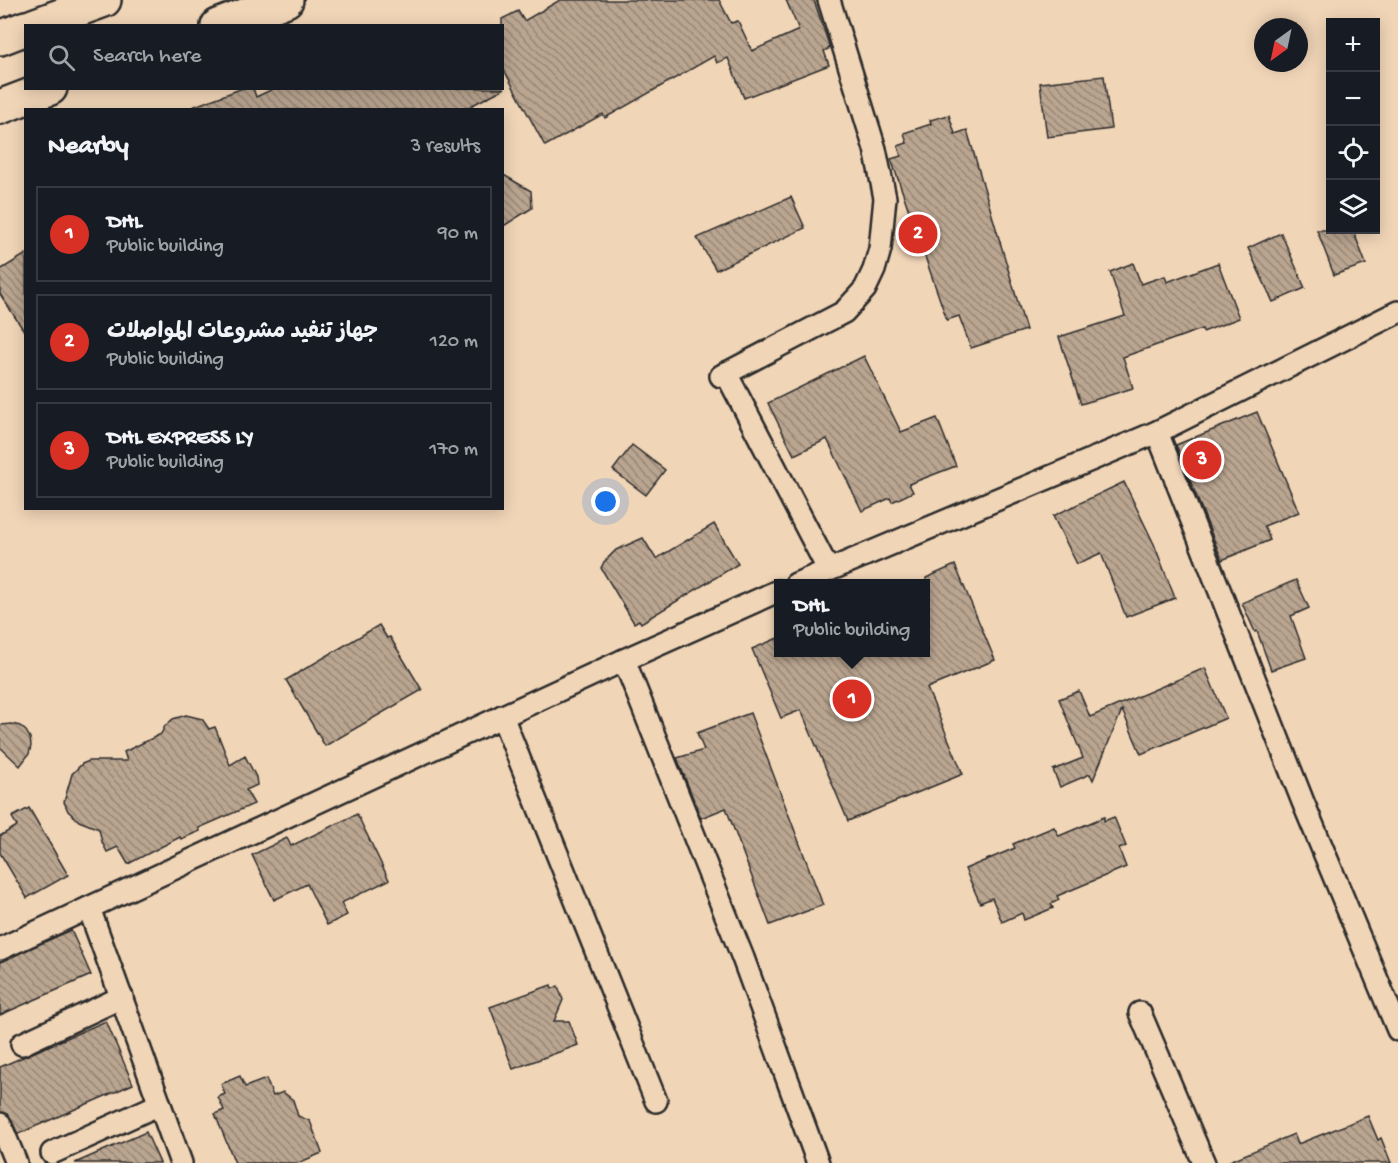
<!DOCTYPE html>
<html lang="en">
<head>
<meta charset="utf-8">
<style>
  body { margin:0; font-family:"Gochi Hand","Playpen Sans Arabic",sans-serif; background:#242831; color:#f1f3f6 }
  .controls { position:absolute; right:18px; top:18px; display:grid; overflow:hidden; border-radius:0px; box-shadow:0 3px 15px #0003 }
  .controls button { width:54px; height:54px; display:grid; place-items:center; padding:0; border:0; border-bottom:2px solid #363941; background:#171b24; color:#f1f3f6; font:30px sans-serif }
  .compass { position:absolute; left:1254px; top:18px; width:54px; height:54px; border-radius:50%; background:#171b24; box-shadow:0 3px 15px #0003; rotate:213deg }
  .you { position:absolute; left:606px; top:502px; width:21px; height:21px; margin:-15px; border:4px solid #fff; border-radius:50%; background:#1a73e8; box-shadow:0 0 0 9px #1a73e833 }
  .badge { display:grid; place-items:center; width:39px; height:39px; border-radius:50%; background:#d93025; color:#fff; font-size:20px; font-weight:700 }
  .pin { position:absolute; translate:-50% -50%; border:3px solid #fff; box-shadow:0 2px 6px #0006 }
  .popup { position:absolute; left:774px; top:579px; width:156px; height:78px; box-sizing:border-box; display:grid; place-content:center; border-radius:0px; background:#171b24; filter:drop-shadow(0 2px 4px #0005); font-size:20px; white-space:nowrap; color:#9ea1a6 }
  .popup b { font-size:22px; color:#f1f3f6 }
  .popup::after { content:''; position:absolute; left:50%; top:100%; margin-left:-12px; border:12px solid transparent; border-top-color:#171b24 }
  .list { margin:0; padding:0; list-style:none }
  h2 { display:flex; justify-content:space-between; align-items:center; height:78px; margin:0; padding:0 24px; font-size:26px }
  h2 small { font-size:20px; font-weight:400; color:#9ea1a6 }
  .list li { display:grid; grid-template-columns:39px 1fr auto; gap:18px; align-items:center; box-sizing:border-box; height:96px; margin:0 12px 12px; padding:0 12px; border:2px solid #363941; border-radius:0px }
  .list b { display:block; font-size:22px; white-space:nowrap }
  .list p { margin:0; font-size:20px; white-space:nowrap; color:#9ea1a6 }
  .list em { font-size:20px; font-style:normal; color:#9ea1a6 }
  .icon { flex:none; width:33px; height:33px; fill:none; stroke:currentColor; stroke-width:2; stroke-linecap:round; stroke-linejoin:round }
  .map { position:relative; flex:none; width:1398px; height:1163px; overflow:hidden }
  .search { position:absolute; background:#171b24; box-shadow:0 3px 15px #0003; left:24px; top:24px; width:480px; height:66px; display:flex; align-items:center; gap:15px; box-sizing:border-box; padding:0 21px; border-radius:0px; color:#9ea1a6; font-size:22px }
  .panel { position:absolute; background:#171b24; box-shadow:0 3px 15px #0003; left:24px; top:108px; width:480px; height:402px; border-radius:0px }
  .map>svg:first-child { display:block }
</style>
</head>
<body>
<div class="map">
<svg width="1398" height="1163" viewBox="0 0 1398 1163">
  <defs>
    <pattern id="building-back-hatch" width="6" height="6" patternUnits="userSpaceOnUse" patternTransform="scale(1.5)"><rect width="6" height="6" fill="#baa590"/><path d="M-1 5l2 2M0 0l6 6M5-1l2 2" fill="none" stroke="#978776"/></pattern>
  </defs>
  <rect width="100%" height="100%" fill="#f1d5b7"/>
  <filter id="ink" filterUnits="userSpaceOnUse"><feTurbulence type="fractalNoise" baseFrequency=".0167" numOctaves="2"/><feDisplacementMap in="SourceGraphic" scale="12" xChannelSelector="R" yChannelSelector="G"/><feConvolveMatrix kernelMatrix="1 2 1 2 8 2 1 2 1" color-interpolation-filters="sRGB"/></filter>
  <g filter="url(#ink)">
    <g fill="url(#building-back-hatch)" stroke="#2b2b2b" stroke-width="1.5">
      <polygon points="560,0 719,0 731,23 738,21 752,51 799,30 786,0 814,0 830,48 824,51 829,65 744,98 728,58 717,63 714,56 605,118 603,114 545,146 502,66 502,19 518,11 524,21"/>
      <polygon points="1104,76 1111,129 1047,137 1040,83"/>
      <polygon points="243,88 253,88 256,97 275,88 505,88 463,110 192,110 192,107"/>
      <polygon points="949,115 955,134 967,130 1026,330 971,348 959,316 947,320 891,159 901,156 898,146 907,143 904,133 931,124 930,120"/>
      <polygon points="502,174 531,191 532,208 502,227"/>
      <polygon points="791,197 805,228 716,270 697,238"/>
      <polygon points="1317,230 1353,230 1366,264 1334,275"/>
      <polygon points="1281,233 1305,288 1273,302 1248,248"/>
      <polygon points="26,254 26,334 0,294 0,270"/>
      <polygon points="1133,263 1141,284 1165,276 1167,282 1218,263 1239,318 1203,332 1202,329 1123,357 1133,388 1081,404 1059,337 1125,316 1110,272"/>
      <polygon points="864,356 901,432 937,418 956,466 909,484 913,492 892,502 890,498 862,511 827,439 794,455 768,403"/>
      <polygon points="1257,412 1299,512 1264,526 1270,540 1222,560 1176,445"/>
      <polygon points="632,445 665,470 646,495 613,470"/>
      <polygon points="1124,482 1154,544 1175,598 1126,617 1101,553 1077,564 1053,516"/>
      <polygon points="714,524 738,564 641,623 639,620 634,623 601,568 604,562 616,550 643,538 656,559"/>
      <polygon points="955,565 995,660 927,688 963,774 848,821 801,710 781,718 752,649 778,638 778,652 926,652 926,578"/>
      <polygon points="1296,580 1309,608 1291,616 1306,658 1271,670 1257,631 1255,632 1242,603"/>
      <polygon points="379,625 387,638 390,637 422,690 325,746 286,680"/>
      <polygon points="1205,668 1226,718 1141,754 1122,710 1093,780 1090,774 1060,787 1053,770 1083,758 1059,699 1079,691 1090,717"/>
      <polygon points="750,713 823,905 770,925 726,808 701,818 677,758 704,750 697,733"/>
      <polygon points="186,715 202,719 209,729 215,727 230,765 245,756 256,777 257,785 246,790 254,804 199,828 200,831 181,839 180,837 128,864 118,847 107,852 102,842 99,829 79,821 68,811 64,802 72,774 82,764 89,761 127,761 124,752 161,734 165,726 173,719"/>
      <polygon points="12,724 20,726 26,731 30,738 31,746 29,754 20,766 0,747 0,725"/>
      <polygon points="29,808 68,875 27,898 0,853 0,836 17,826 12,817"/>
      <polygon points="357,814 389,880 341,903 347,915 327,925 307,884 274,900 252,855 287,838 291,846"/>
      <polygon points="1104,817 1104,821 1114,817 1126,846 1119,849 1126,867 1057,896 1059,900 1051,904 1053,908 1024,920 1022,913 1002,922 992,898 980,903 965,869 1015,848 1013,844 1054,827 1059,836"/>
      <polygon points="71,930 91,975 0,1015 0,962"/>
      <polygon points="551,985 552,989 558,986 563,1000 554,1021 569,1021 578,1045 513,1069 490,1007"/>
      <polygon points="106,1021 133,1084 18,1134 8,1114 0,1112 0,1067"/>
      <polygon points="240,1076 245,1087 266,1079 273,1096 283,1092 293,1100 298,1116 310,1121 322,1153 298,1163 235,1163 215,1114 224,1110 218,1097 225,1094 221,1084"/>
      <polygon points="1368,1116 1378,1140 1381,1138 1391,1163 1225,1163 1294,1134 1298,1144"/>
      <polygon points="146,1132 160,1163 75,1163"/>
    </g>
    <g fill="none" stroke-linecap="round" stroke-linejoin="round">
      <g stroke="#2b2b2b" stroke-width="26">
        <g id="street">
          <polyline points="726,373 828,569"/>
          <polyline points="721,376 844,312 865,289 874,270 880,249 885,198 875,149 829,0"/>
          <polyline points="1157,432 1303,802 1398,1030"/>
          <polyline points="796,584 1157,432 1398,312"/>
          <polyline points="624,660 743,958 818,1163"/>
          <polyline points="502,716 656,1101"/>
          <polyline points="89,908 181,1163"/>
          <polyline points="0,949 624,660 778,591"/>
          <polyline points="1140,1013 1204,1163"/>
          <polyline points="22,1044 122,997"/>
          <polyline points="0,1124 16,1163"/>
          <polyline points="52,1153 160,1104"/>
        </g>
      </g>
      <g stroke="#2b2b2b" stroke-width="38">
        <g id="highway">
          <polyline points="33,26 104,0"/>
          <polyline points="218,26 286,0"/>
          <polyline points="0,38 26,28"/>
          <polyline points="0,107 50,88"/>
        </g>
      </g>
      <use href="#street" stroke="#f1d5b7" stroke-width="21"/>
      <use href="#highway" stroke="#f1d5b7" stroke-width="33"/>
    </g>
  </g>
</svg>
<div class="controls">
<button>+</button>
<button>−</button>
<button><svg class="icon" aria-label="locate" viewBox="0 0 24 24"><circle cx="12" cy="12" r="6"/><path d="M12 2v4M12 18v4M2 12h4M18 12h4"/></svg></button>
<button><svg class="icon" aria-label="layers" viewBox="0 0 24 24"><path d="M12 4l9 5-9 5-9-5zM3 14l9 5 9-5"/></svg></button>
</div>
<svg class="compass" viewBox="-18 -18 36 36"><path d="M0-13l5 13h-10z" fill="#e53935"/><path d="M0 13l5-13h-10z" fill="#9ea1a6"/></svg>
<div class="you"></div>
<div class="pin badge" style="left:852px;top:699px">1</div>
<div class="popup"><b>DHL</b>Public building</div>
<div class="pin badge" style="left:918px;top:234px">2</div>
<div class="pin badge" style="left:1202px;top:460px">3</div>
<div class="search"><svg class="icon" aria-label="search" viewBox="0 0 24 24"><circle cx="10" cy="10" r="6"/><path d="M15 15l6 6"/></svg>Search here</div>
<section class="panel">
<h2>Nearby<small>3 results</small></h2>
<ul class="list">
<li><span class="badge">1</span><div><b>DHL</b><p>Public building</p></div><em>90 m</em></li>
<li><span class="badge">2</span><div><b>جهاز تنفيد مشروعات المواصلات</b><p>Public building</p></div><em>120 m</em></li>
<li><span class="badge">3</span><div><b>DHL EXPRESS LY</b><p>Public building</p></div><em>170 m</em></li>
</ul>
</section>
</div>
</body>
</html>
